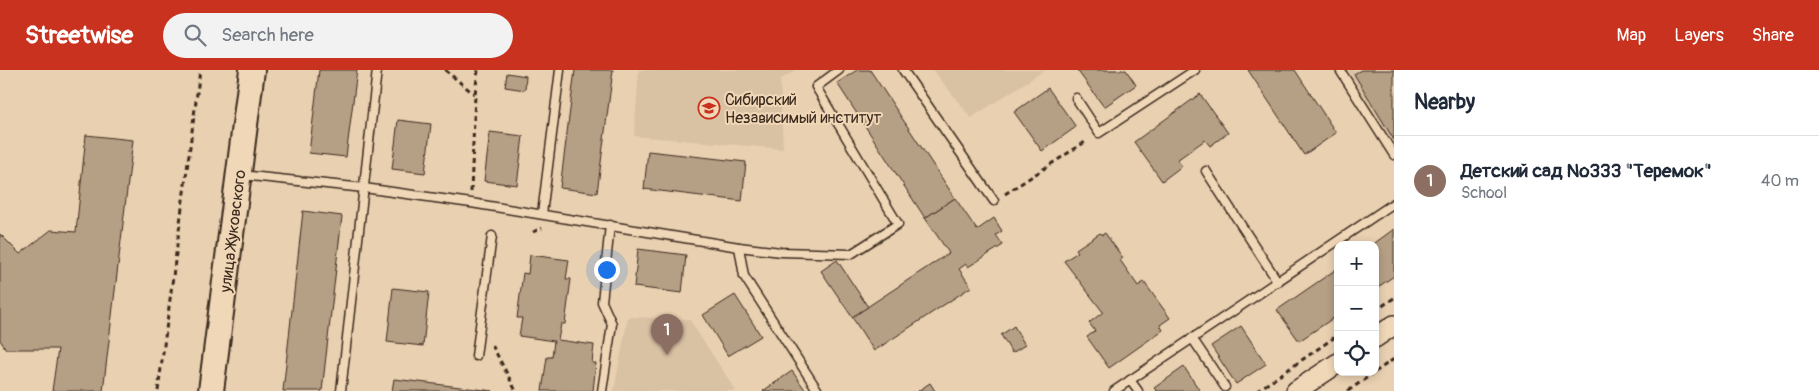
<!DOCTYPE html>
<html lang="en">
<head>
<meta charset="utf-8">
<style>
  body { margin:0; font-family:Pangolin,sans-serif; background:#f2f2f3; color:#1f2937 }
  .controls { position:absolute; right:15px; bottom:15px; display:grid; overflow:hidden; border-radius:10px; box-shadow:0 2px 8px #0003 }
  .controls button { width:45px; height:45px; display:grid; place-items:center; padding:0; border:0; border-bottom:1px solid #e0e1e3; background:#fff; color:#1f2937; font:25px sans-serif }
  .you { position:absolute; left:606px; top:199px; width:18px; height:18px; margin:-12px; border:4px solid #fff; border-radius:50%; background:#1a73e8; box-shadow:0 0 0 8px #1a73e833 }
  .badge { display:grid; place-items:center; width:32px; height:32px; border-radius:50%; background:#c8321e; color:#fff; font-size:16px; font-weight:700 }
  .pin { position:absolute; translate:-50% -41px; filter:drop-shadow(0 1px 2px #0008) }
  .pin::after { content:''; position:absolute; top:26px; width:18px; height:15px; background:inherit; clip-path:polygon(0 0,100% 0,50% 100%) }
  .list { margin:0; padding:0; list-style:none }
  h2 { display:flex; justify-content:space-between; align-items:center; height:65px; margin:0; padding:0 20px; font-size:21px }
  h2 small { font-size:16px; font-weight:400; color:#747a83 }
  .list li { display:grid; grid-template-columns:32px 1fr auto; gap:15px; align-items:center; box-sizing:border-box; height:90px; padding:0 20px; border-top:1px solid #e0e1e3 }
  .list b { display:block; font-size:19px; white-space:nowrap }
  .list p { margin:0; font-size:16px; white-space:nowrap; color:#747a83 }
  .list em { font-size:16px; font-style:normal; color:#747a83 }
  .icon { flex:none; width:28px; height:28px; fill:none; stroke:currentColor; stroke-width:2; stroke-linecap:round; stroke-linejoin:round }
  .map { position:relative; flex:none; width:1394px; height:321px; overflow:hidden }
  header { display:flex; align-items:center; gap:30px; box-sizing:border-box; height:70px; padding:0 25px; background:#c8321e; color:#fff }
  header strong { font-size:24px }
  nav { display:flex; gap:28px; margin-inline-start:auto; font-size:18px }
  .search { width:350px; height:45px; background:#f2f2f3; display:flex; align-items:center; gap:12px; box-sizing:border-box; padding:0 18px; border-radius:28px; color:#747a83; font-size:19px }
  main { display:flex }
  aside { flex:1; background:#fff }
  .map>svg:first-child { display:block }
</style>
</head>
<body>
<header>
<strong>Streetwise</strong>
<div class="search"><svg class="icon" aria-label="search" viewBox="0 0 24 24"><circle cx="10" cy="10" r="6"/><path d="M15 15l6 6"/></svg>Search here</div>
<nav><a>Map</a><a>Layers</a><a>Share</a></nav>
</header>
<main>
<div class="map">
<svg width="1394" height="321" viewBox="0 0 1394 321">
  <rect width="100%" height="100%" fill="#e9d0b1"/>
  <filter id="ink" filterUnits="userSpaceOnUse"><feTurbulence type="fractalNoise" baseFrequency=".02" numOctaves="2"/><feDisplacementMap in="SourceGraphic" scale="10" xChannelSelector="R" yChannelSelector="G"/><feConvolveMatrix kernelMatrix="1 2 1 2 8 2 1 2 1" color-interpolation-filters="sRGB"/></filter>
  <g filter="url(#ink)">
    <g fill="#d9c1a4">
      <polygon points="639,0 796,0 780,10 783,79 634,66"/>
      <polygon points="933,0 1045,0 971,48"/>
      <polygon points="1348,0 1394,0 1394,77"/>
      <polygon points="628,247 689,249 736,321 614,321"/>
    </g>
    <g fill="#b59f85" stroke="#3b2a1e">
      <polygon points="319,0 357,0 346,87 309,83"/>
      <polygon points="575,0 613,0 597,123 560,118"/>
      <polygon points="857,0 870,0 955,128 925,148 837,13"/>
      <polygon points="1077,0 1126,0 1136,15 1104,37"/>
      <polygon points="1248,0 1295,0 1336,63 1304,85"/>
      <polygon points="1361,0 1394,0 1394,70 1354,4"/>
      <polygon points="507,3 526,6 525,20 505,17"/>
      <polygon points="1048,18 1076,57 1042,81 1014,42"/>
      <polygon points="1200,24 1228,63 1210,76 1205,70 1177,90 1182,96 1162,111 1134,72"/>
      <polygon points="398,50 431,54 425,103 392,99"/>
      <polygon points="490,62 523,66 517,115 484,111"/>
      <polygon points="86,65 133,70 103,321 52,321 58,279 6,279 0,270 0,164 20,184 51,160 76,162"/>
      <polygon points="648,81 746,92 742,131 644,119"/>
      <polygon points="955,128 977,160 994,148 1002,161 996,165 1003,175 968,197 966,194 959,199 971,217 874,281 852,247 949,183 925,148"/>
      <polygon points="303,141 342,146 322,321 283,321"/>
      <polygon points="1394,159 1394,206 1375,219 1375,175 1372,175"/>
      <polygon points="1100,163 1102,165 1105,163 1123,188 1120,190 1138,216 1144,212 1170,248 1160,255 1163,260 1109,298 1087,267 1095,261 1089,253 1103,242 1064,191 1078,182 1076,179"/>
      <polygon points="638,179 686,185 682,223 634,217"/>
      <polygon points="530,185 569,190 566,209 571,209 565,254 561,254 558,270 594,275 592,293 596,293 593,321 542,321 547,287 552,287 554,271 519,266 522,248 517,248 523,203 528,204"/>
      <polygon points="837,190 868,237 852,247 821,201"/>
      <polygon points="1338,198 1338,245 1299,271 1277,240"/>
      <polygon points="393,218 429,222 423,276 387,272"/>
      <polygon points="735,225 761,266 728,286 703,245"/>
      <polygon points="1014,256 1025,275 1012,283 1001,265"/>
      <polygon points="1241,256 1266,294 1236,314 1211,276"/>
      <polygon points="1184,297 1200,321 1157,321 1154,318"/>
      <polygon points="792,301 806,321 763,321"/>
      <polygon points="394,309 493,321 392,321"/>
      <polygon points="930,313 935,321 918,321"/>
    </g>
    <g fill="none" stroke-linecap="round" stroke-linejoin="round">
      <g stroke="#3b2a1e" stroke-width="11">
        <g id="service">
          <polyline points="903,0 994,131"/>
          <polyline points="1340,0 1394,85"/>
          <polyline points="1076,28 1099,63 1195,0"/>
          <polyline points="1206,101 1278,212"/>
          <polyline points="241,105 364,118 471,133 739,177 781,182 851,184 898,154 816,17 839,0"/>
          <polyline points="542,144 560,0"/>
          <polyline points="739,177 744,206 818,321"/>
          <polyline points="1192,268 1225,317"/>
          <polyline points="476,286 492,166"/>
          <polyline points="1130,310 1138,321"/>
          <polyline points="341,321 377,0"/>
          <polyline points="602,321 612,254 602,232 610,155"/>
          <polyline points="1114,321 1394,133"/>
        </g>
      </g>
      <g stroke="#3b2a1e" stroke-width="22">
        <g id="tertiary">
          <polyline points="1375,268 1394,255"/>
          <polyline points="1296,321 1338,293"/>
        </g>
      </g>
      <g stroke="#3b2a1e" stroke-width="28">
        <polyline id="primary" points="211,321 252,0"/>
      </g>
      <g stroke="#3b2a1e" stroke-width="3" stroke-dasharray="5 4" stroke-linecap="butt">
        <polyline points="445,0 474,24"/>
        <polyline points="471,122 475,24 478,0"/>
        <polyline points="1005,124 1088,70"/>
        <polyline points="533,162 542,158"/>
        <polyline points="1375,241 1394,228"/>
        <polyline points="492,275 516,321"/>
        <polyline points="1375,302 1394,289"/>
        <polyline points="158,321 200,0"/>
        <polyline points="1257,321 1338,265"/>
        <polyline points="1348,321 1375,302"/>
      </g>
      <use href="#service" stroke="#f0d7b7" stroke-width="8"/>
      <use href="#tertiary" stroke="#f0d7b7" stroke-width="19"/>
      <use href="#primary" stroke="#f0d7b7" stroke-width="24"/>
    </g>
  </g>
  <defs>
    <g id="university-ring" transform="scale(1.125)"><circle r="9.5" fill="#f0d7b7" stroke="#c8321e" stroke-width="1.5"/><path d="M0-5L7-2L0 1L-7-2ZM-4 1L0 2.5L4 1V4Q0 6-4 4Z" fill="#c8321e"/></g>
  </defs>
  <g fill-rule="evenodd">
    <use href="#university-ring" x="709" y="38"/>
  </g>
  <g text-anchor="middle" stroke-width="4" stroke-linejoin="round" paint-order="stroke">
    <g font-size="16" fill="#3b2a1e" stroke="#f0d7b7" text-anchor="start">
      <text x="725" y="35">Сибирский<tspan x="725" dy="18">Независимый институт</tspan></text>
    </g>
    <g font-size="16" fill="#3b2a1e" stroke="#f0d7b7">
      <text transform="translate(232 161) rotate(-83)" y="6">улица Жуковского</text>
    </g>
  </g>
</svg>
<div class="controls">
<button>+</button>
<button>−</button>
<button><svg class="icon" aria-label="locate" viewBox="0 0 24 24"><circle cx="12" cy="12" r="6"/><path d="M12 2v4M12 18v4M2 12h4M18 12h4"/></svg></button>
</div>
<div class="you"></div>
<div class="pin badge" style="left:667px;top:285px;background:#8d6e63">1</div>
</div>
<aside>
<h2>Nearby<small></small></h2>
<ul class="list">
<li><span class="badge" style="background:#8d6e63">1</span><div><b>Детский сад №333 &quot;Теремок&quot;</b><p>School</p></div><em>40 m</em></li>
</ul>
</aside>
</main>
</body>
</html>
